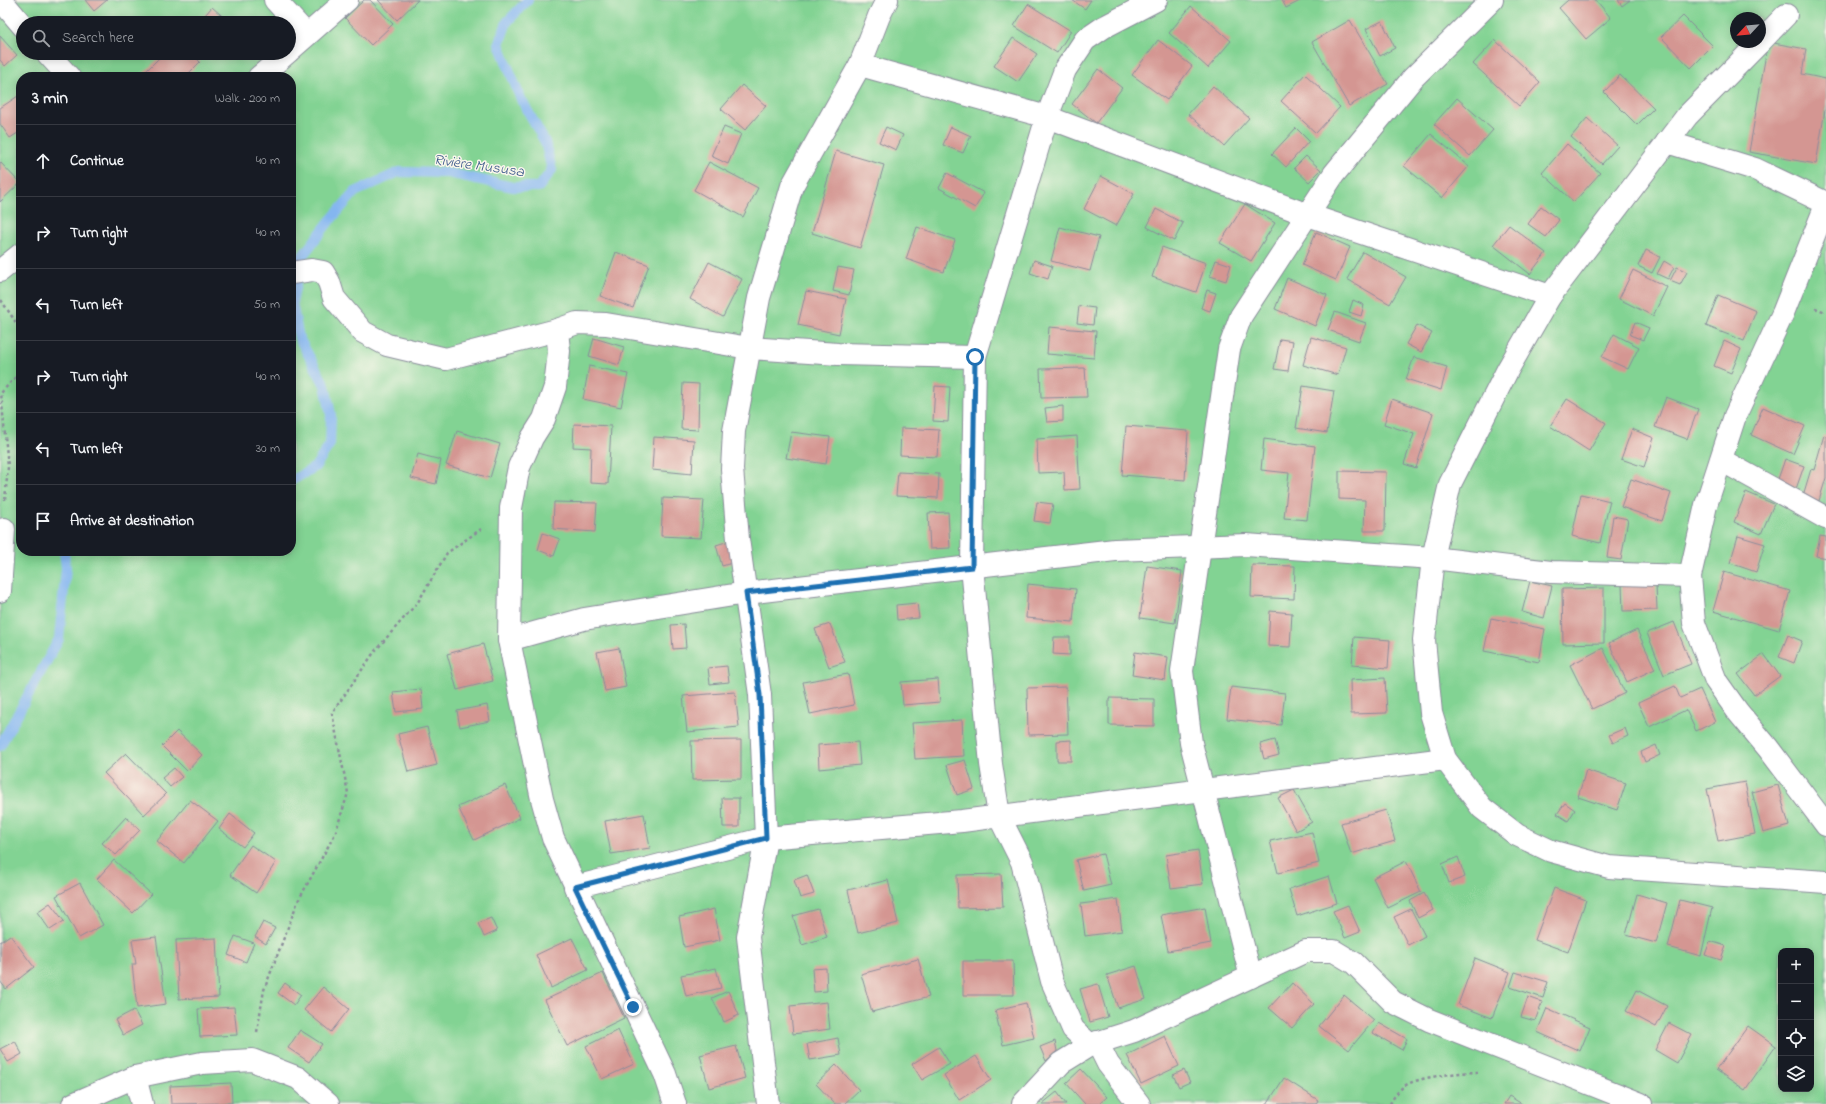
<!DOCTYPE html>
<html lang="en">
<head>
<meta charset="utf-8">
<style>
  body { margin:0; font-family:"Indie Flower",sans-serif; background:#242831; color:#f1f3f6 }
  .controls { position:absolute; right:12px; bottom:12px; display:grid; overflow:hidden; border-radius:8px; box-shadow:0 2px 10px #0003 }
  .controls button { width:36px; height:36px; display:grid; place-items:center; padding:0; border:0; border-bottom:1px solid #363941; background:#171b24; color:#f1f3f6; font:20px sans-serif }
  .compass { position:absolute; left:1730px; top:12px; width:36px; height:36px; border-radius:50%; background:#171b24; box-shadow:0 2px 10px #0003; rotate:244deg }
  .stop { position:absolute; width:12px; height:12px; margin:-9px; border:3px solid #1f6fb2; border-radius:50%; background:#fff }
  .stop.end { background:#1f6fb2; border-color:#fff; box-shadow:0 1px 4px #0008 }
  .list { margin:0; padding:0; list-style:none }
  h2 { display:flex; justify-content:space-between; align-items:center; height:52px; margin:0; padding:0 16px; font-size:17px }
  h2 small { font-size:13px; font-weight:400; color:#9ea1a6 }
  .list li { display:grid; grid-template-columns:26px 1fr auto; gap:12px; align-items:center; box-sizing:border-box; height:72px; padding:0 16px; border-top:1px solid #363941 }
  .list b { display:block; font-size:15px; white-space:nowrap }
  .list em { font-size:13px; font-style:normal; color:#9ea1a6 }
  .icon { flex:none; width:22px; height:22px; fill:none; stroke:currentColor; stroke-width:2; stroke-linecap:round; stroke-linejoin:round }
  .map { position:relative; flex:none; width:1826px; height:1104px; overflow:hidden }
  .search { position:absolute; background:#171b24; box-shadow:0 2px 10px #0003; left:16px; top:16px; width:280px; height:44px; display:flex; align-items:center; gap:10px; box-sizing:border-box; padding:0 14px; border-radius:22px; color:#9ea1a6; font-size:15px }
  .panel { position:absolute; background:#171b24; box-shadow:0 2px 10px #0003; left:16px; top:72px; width:280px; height:484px; border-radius:16px }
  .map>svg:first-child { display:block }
</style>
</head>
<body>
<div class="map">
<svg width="1826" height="1104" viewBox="0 0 1826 1104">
  <rect width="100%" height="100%" fill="#fbf7ec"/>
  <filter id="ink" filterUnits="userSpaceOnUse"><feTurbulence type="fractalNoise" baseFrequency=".025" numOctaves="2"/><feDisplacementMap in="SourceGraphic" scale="8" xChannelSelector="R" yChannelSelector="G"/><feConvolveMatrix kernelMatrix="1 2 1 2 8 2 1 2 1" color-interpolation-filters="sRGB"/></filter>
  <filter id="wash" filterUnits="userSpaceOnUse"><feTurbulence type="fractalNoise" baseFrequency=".012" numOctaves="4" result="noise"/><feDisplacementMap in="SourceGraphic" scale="16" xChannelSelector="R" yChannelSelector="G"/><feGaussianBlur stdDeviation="0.9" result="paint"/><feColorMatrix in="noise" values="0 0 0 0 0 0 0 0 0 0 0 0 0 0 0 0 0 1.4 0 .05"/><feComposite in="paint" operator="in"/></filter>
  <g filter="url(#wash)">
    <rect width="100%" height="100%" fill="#f8e9d6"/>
    <path fill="#82d393" stroke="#4e8178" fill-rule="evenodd" d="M0,0h1826v1104h-1826zM1736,18h24v24h-24zM23,23h266v30h-266zM21,77h270v474h-270zM1781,951h30v138h-30z"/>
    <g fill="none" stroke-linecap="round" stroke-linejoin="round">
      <g stroke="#84b6f0" stroke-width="10">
        <polyline points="291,481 315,467 330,444 331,415 325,385 299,338 292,303 301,258 328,223 355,192 399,172 448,173 513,187 539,187 552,170 545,142 520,97 499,44 507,22 528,0"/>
        <polyline points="0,746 59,639 66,568 64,551"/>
      </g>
    </g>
    <g id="blocks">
      <g fill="#d49692">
        <polygon points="85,0 107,0 94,11"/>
        <polygon points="364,0 370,0 393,24 371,45 345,18"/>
        <polygon points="378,0 418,0 397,20"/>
        <polygon points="1072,0 1091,0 1085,9"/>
        <polygon points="1282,0 1302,0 1286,8"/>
        <polygon points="1568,0 1596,0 1611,18 1586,39 1559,8"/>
        <polygon points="1618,0 1630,0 1622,6"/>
        <polygon points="1028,4 1071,31 1057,53 1014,26"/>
        <polygon points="1191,6 1231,41 1208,68 1169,33"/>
        <polygon points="212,7 230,23 198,23"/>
        <polygon points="1683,16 1713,46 1691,68 1661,37"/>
        <polygon points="1350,20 1388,84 1349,106 1312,42"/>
        <polygon points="1382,21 1395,48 1380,56 1366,29"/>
        <polygon points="0,36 17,55 5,66 0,60"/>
        <polygon points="1013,38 1037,54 1018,82 994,66"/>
        <polygon points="1158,40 1192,66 1167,100 1132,75"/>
        <polygon points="1495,40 1540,82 1519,106 1473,64"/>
        <polygon points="1768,42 1806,49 1802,74 1826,79 1826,104 1816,164 1749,152"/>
        <polygon points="164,53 192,53 200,62 185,77 149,77 144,73"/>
        <polygon points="1098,69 1122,88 1096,123 1072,104"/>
        <polygon points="1305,74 1340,107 1316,133 1281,101"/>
        <polygon points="1620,75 1654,108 1637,125 1604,92"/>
        <polygon points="742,85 766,106 745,130 721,109"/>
        <polygon points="1213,86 1249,118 1224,146 1188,114"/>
        <polygon points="21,94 21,131 10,138 0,124 0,108"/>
        <polygon points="1457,98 1493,130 1470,156 1434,124"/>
        <polygon points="1587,118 1618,146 1602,164 1571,137"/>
        <polygon points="724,127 741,134 728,164 711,156"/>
        <polygon points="886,127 903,135 896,150 879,142"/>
        <polygon points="951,127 971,136 963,153 943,145"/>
        <polygon points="1296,128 1309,141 1286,167 1272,154"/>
        <polygon points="1431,134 1469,166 1442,198 1404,166"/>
        <polygon points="1567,144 1600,173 1574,202 1542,173"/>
        <polygon points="836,151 884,165 860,248 812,233"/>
        <polygon points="1306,156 1321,170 1309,182 1294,168"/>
        <polygon points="0,162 20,183 0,202"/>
        <polygon points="709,162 758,188 743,217 694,190"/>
        <polygon points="947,173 984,193 975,208 939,188"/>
        <polygon points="1101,176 1134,194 1116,226 1084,209"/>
        <polygon points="1245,204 1275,223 1251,261 1220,243"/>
        <polygon points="1541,206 1559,220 1546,237 1528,224"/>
        <polygon points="1156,209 1183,223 1174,241 1147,227"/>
        <polygon points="1509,225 1546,253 1530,274 1493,245"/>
        <polygon points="917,227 955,240 944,272 906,259"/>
        <polygon points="1060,227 1099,237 1090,271 1051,261"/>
        <polygon points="1316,232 1350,247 1336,280 1302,265"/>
        <polygon points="1162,247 1206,263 1196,292 1152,277"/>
        <polygon points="1646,250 1660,257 1652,273 1638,266"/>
        <polygon points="616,252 649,265 633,308 600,296"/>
        <polygon points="1363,252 1406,277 1390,304 1347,279"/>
        <polygon points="1034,260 1052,266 1048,279 1030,273"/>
        <polygon points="1216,260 1231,265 1226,281 1210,276"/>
        <polygon points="1664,261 1674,267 1668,279 1657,274"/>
        <polygon points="709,262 742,279 723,317 690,299"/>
        <polygon points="838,267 854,270 849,295 833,291"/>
        <polygon points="1677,267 1687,272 1680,285 1670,281"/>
        <polygon points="1633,270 1667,287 1653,316 1619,299"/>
        <polygon points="1287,278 1327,295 1315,326 1275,309"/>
        <polygon points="1207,290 1216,293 1210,311 1201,308"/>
        <polygon points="806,291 846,299 839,334 798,325"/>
        <polygon points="1718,295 1756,311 1744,341 1706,326"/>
        <polygon points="1353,300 1364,305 1361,316 1349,312"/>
        <polygon points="1079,306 1095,308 1093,325 1077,323"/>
        <polygon points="1335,312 1366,323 1359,341 1328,330"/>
        <polygon points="1635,322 1649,328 1643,340 1630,335"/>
        <polygon points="1417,325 1432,333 1421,352 1406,344"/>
        <polygon points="1049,327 1096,331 1094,358 1047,354"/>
        <polygon points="1614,334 1639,347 1628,369 1602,357"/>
        <polygon points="1311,337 1346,347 1338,375 1303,365"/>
        <polygon points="594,338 624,347 619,365 589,356"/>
        <polygon points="1280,339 1293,341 1288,371 1274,369"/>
        <polygon points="1724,341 1741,349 1731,373 1714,366"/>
        <polygon points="1414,357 1447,367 1441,390 1406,379"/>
        <polygon points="589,366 628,374 621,407 583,399"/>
        <polygon points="1085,368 1087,397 1041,398 1040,369"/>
        <polygon points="683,383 699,384 698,430 681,429"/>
        <polygon points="935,386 950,387 948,422 933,421"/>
        <polygon points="1303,386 1334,391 1327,433 1296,428"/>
        <polygon points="1666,397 1698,409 1687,439 1655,427"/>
        <polygon points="1392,399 1433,413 1416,468 1404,464 1414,434 1384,424"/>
        <polygon points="1567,399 1606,423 1589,451 1550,426"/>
        <polygon points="1063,406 1063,421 1047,422 1045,408"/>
        <polygon points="1763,407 1805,426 1793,454 1751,435"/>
        <polygon points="574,424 611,426 608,484 590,483 591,448 573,447"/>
        <polygon points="1126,426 1188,431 1185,480 1122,475"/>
        <polygon points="901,428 939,430 937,457 900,455"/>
        <polygon points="1632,429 1654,438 1644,467 1621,459"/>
        <polygon points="457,431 500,444 490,478 446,465"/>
        <polygon points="791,432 830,437 826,464 786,458"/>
        <polygon points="1824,435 1826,436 1826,478 1818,504 1802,499 1811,469 1814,470"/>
        <polygon points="1077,436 1080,489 1065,490 1064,472 1038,473 1037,439"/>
        <polygon points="654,437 694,440 692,474 652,470"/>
        <polygon points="1264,439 1315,446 1307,520 1284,518 1289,473 1261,470"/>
        <polygon points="418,454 441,460 436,484 411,478"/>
        <polygon points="1785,459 1804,466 1796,489 1777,482"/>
        <polygon points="1339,471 1386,472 1385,531 1364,531 1365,500 1339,499"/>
        <polygon points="898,472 939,474 938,498 896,496"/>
        <polygon points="1631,479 1671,493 1662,521 1621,507"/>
        <polygon points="1746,492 1774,504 1761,534 1734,522"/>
        <polygon points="1581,494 1610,501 1600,543 1572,536"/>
        <polygon points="663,498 704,500 701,538 661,536"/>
        <polygon points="554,502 597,503 595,532 553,529"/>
        <polygon points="1037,502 1053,504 1050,523 1034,521"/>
        <polygon points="948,512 950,548 930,549 928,513"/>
        <polygon points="1613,516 1628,519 1621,560 1607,558"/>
        <polygon points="543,533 560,539 554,556 538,550"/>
        <polygon points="1738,536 1765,544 1756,572 1730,563"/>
        <polygon points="1820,536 1826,537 1826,558 1816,556"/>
        <polygon points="729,541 735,562 722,566 716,545"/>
        <polygon points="1252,565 1295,566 1294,599 1251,597"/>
        <polygon points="1147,566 1182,571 1175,623 1140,618"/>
        <polygon points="1724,572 1790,591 1779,630 1713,611"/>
        <polygon points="1530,581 1552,586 1544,618 1522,612"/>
        <polygon points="1028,584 1076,589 1073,622 1026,618"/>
        <polygon points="1656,584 1657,610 1623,611 1622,585"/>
        <polygon points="1604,588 1604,643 1563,644 1562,589"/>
        <polygon points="917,603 919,618 897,620 896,605"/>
        <polygon points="1270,611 1292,613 1290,647 1268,646"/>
        <polygon points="1491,618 1545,629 1539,662 1484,651"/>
        <polygon points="1674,622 1691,664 1664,675 1647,633"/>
        <polygon points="684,624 686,648 673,649 671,625"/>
        <polygon points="830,624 845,662 829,667 815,629"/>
        <polygon points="1637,630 1655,669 1627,682 1609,643"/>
        <polygon points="1788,635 1802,641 1794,663 1779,657"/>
        <polygon points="1054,637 1070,637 1070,655 1053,654"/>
        <polygon points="1354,637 1390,640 1388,668 1352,665"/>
        <polygon points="483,644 493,681 457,690 447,654"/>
        <polygon points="619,648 626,687 605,691 597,652"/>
        <polygon points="1603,648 1625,693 1592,709 1570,665"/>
        <polygon points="1135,652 1168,657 1165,680 1132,675"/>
        <polygon points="1764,654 1780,676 1754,695 1738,674"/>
        <polygon points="727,666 729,682 710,684 708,668"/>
        <polygon points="848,674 854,705 810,714 803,682"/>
        <polygon points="1385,678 1387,713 1351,714 1350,680"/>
        <polygon points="938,679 940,702 903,705 901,682"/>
        <polygon points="1675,686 1680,698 1700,689 1715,722 1696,731 1686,710 1649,727 1638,703"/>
        <polygon points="1066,687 1068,734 1028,735 1027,688"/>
        <polygon points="1231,687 1285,693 1281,725 1227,719"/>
        <polygon points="421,689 423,709 396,712 393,692"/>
        <polygon points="735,692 739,727 687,732 683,696"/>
        <polygon points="1109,698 1154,699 1154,726 1109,725"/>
        <polygon points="487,705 490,721 460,727 457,711"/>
        <polygon points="962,720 964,756 915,759 912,723"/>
        <polygon points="427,727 437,765 408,772 398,734"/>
        <polygon points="1625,728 1628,736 1613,743 1609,735"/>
        <polygon points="177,731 202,755 187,771 162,746"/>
        <polygon points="741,740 741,779 692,780 691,741"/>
        <polygon points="1071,740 1071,761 1057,761 1057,741"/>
        <polygon points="1275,740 1279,755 1264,759 1260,744"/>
        <polygon points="858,742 860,765 819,769 818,745"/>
        <polygon points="1656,745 1660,755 1645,762 1641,752"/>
        <polygon points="126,753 166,794 144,815 104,773"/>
        <polygon points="965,760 974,789 957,795 947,765"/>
        <polygon points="174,768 182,777 170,787 162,778"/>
        <polygon points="1586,770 1626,783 1617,810 1578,797"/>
        <polygon points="1745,782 1755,834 1718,841 1707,789"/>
        <polygon points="505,785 520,818 474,840 458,807"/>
        <polygon points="1778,785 1789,826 1763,833 1752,792"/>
        <polygon points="1294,790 1312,822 1296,831 1278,798"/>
        <polygon points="722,798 739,798 739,827 723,827"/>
        <polygon points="190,800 218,821 184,863 157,841"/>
        <polygon points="1565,803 1575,810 1568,821 1557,814"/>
        <polygon points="1386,810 1395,841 1351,854 1341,823"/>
        <polygon points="230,814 254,833 243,847 219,829"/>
        <polygon points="644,814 650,848 611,854 605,821"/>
        <polygon points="126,817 140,830 116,855 102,843"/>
        <polygon points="1312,832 1319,863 1278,873 1270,841"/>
        <polygon points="251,845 276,862 256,893 230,875"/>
        <polygon points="1198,850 1203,884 1171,888 1166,855"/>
        <polygon points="1103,854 1111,885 1084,891 1076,860"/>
        <polygon points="1458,857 1465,877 1449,883 1442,864"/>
        <polygon points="114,860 151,894 133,913 97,879"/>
        <polygon points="1406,861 1421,892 1388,908 1373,878"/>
        <polygon points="1001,874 1003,907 958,908 957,875"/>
        <polygon points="807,875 814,894 800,898 794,880"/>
        <polygon points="1329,876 1337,903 1297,916 1289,889"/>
        <polygon points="888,880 898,923 858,933 848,890"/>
        <polygon points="80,883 103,925 79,938 56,896"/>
        <polygon points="1554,888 1586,900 1568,952 1535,940"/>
        <polygon points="1424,893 1433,910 1418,918 1410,901"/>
        <polygon points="1637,894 1667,903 1656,943 1626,935"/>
        <polygon points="1118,899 1122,931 1085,936 1081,904"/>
        <polygon points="1680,900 1712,908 1701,956 1668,947"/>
        <polygon points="50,903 64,921 50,930 37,912"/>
        <polygon points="1348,905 1360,932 1345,938 1333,911"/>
        <polygon points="1205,907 1211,943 1168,951 1161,915"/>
        <polygon points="714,909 720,940 684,947 679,917"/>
        <polygon points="818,909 827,937 802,945 793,916"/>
        <polygon points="1411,909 1425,936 1408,945 1394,917"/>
        <polygon points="491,918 497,931 484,937 478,923"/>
        <polygon points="263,922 275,928 266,944 255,937"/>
        <polygon points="10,935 34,967 6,989 0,981 0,942"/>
        <polygon points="235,936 254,943 246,962 228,955"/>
        <polygon points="156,937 166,1004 137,1008 132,964 136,964 132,940"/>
        <polygon points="216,938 219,997 179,999 176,940"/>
        <polygon points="572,938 588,970 551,988 536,955"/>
        <polygon points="1710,941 1726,946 1721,960 1705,955"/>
        <polygon points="1475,958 1510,972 1492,1018 1458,1005"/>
        <polygon points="918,959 929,997 872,1012 861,974"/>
        <polygon points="963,961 1013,961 1014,995 963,995"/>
        <polygon points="1136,966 1146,999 1118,1008 1107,975"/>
        <polygon points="716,968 721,988 686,996 681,975"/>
        <polygon points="826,968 827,991 814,992 812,969"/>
        <polygon points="1515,972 1548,982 1543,998 1510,987"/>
        <polygon points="603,973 624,1018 567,1046 545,1000"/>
        <polygon points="285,983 301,995 294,1005 278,993"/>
        <polygon points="1292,983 1314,1004 1292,1028 1269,1008"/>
        <polygon points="1098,984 1108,1017 1090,1022 1080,989"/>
        <polygon points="323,987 349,1009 331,1032 304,1010"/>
        <polygon points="1637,990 1667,1006 1656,1027 1626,1011"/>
        <polygon points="728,991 739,1015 724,1022 712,998"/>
        <polygon points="1344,995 1374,1020 1349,1050 1319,1026"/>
        <polygon points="1528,997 1542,1002 1535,1021 1521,1017"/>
        <polygon points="827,1002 830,1029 793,1034 790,1006"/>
        <polygon points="1026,1003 1034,1038 1003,1045 995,1010"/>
        <polygon points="234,1007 237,1035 200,1037 198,1009"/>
        <polygon points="1547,1008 1590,1027 1580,1051 1537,1032"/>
        <polygon points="134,1010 142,1025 123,1035 115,1020"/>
        <polygon points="1379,1023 1407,1039 1402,1050 1373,1033"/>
        <polygon points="1669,1023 1692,1035 1677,1063 1655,1050"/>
        <polygon points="1748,1026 1776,1046 1745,1090 1716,1070"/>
        <polygon points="300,1030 322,1044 309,1062 288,1048"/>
        <polygon points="618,1030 634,1064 602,1079 586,1046"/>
        <polygon points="1165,1036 1179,1066 1141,1084 1127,1055"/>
        <polygon points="838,1038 841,1055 810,1060 807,1044"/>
        <polygon points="15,1041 22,1054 8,1062 0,1049"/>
        <polygon points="1055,1041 1057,1051 1046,1061 1040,1047"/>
        <polygon points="736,1046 745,1078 709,1088 700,1055"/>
        <polygon points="939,1047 950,1064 922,1080 912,1064"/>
        <polygon points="976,1056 991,1080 959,1100 944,1075"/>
        <polygon points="836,1065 859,1090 844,1104 835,1104 816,1084"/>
        <polygon points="1081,1069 1107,1097 1099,1104 1085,1104 1066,1083"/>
        <polygon points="1184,1070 1190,1082 1179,1087 1173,1075"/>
        <polygon points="1284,1078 1318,1100 1316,1104 1267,1104"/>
        <polygon points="231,1083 232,1103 171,1104 170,1086"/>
        <polygon points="1057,1092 1066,1104 1042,1104"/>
        <polygon points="1509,1096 1522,1104 1504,1104"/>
      </g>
    </g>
  </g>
  <g filter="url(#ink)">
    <use href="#blocks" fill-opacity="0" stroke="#8a8c9a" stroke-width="1"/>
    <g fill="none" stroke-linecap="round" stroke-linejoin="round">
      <g stroke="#8a8c9a" stroke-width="24">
        <g id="minor">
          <polyline points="1,0 23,26"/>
          <polyline points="275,0 307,35"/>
          <polyline points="1760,42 1687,116 1550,296 1508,369 1450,484 1433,558 1424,640 1431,713 1445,759 1482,808 1517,835 1551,851 1609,867 1826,882"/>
          <polyline points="1760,42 1786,15"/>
          <polyline points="289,51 347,0"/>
          <polyline points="47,53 69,77"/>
          <polyline points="860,65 1047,117 1308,215 1550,296"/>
          <polyline points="259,77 287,53"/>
          <polyline points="1667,142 1755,169 1826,203"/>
          <polyline points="1826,205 1783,313 1735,416 1706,505 1690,576 1694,623 1716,681 1738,712 1768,748 1826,825"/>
          <polyline points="0,271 21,254"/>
          <polyline points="291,273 312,270 323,272 329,282 334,298 363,332 387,345 446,359 557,330"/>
          <polyline points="1721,460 1826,518"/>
          <polyline points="0,591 4,529"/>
          <polyline points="509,640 584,619 746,593 1115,550 1246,545 1433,558 1551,572 1690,576"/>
          <polyline points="575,887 766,838 962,821 1445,759"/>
          <polyline points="1251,977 1191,743 1182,671 1229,349 1241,316 1334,174 1413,78 1492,0"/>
          <polyline points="1097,1042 1108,1064 1139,1104"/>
          <polyline points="1090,1045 1073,1029 1052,981 1022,862 999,816 991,764 972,567 975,357 1047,117 1065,70 1085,40 1104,27 1156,0"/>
          <polyline points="135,1077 142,1104"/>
          <polyline points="73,1104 135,1077 202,1063 252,1060 298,1078 328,1104"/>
          <polyline points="675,1104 665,1074 553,838 542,799 509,640 511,508 519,467 532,438 544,419 555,387 559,351 557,330 577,323 606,324 749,348 838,354 975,357"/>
          <polyline points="768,1104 748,937 766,838 760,695 738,539 732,469 734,431 759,298 792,186 860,65 879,16 887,0"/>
          <polyline points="1023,1104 1061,1063 1090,1045 1134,1031 1306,951 1334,951 1354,963 1393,1002 1429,1020 1641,1104"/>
        </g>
      </g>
      <g stroke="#8a8c9a" stroke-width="2.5" stroke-dasharray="3 3" stroke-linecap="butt">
        <polyline points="1,300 21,330"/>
        <polyline points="1815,308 1826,312"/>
        <polyline points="5,500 8,467 1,393 21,371"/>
        <polyline points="257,1032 264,990 298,901 335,834 348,793 332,713 375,651 418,602 447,553 481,529"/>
        <path d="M1390,1104c3,-6 8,-13 13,-17 11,-10 59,-15 75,-15"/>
      </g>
      <use href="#minor" stroke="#fff" stroke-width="22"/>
    </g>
  </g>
  <g fill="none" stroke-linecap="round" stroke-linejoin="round" filter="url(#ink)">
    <polyline stroke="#1f6fb2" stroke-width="5" points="633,1007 575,887 766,838 760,695 746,593 972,567 975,357"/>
  </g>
  <g text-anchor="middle" stroke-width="3" stroke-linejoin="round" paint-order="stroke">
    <g font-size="15" font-style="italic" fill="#3a588a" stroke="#fbf7ec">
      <text transform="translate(479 165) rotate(8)" y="5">Rivière Mususa</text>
    </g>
  </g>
</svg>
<div class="controls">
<button>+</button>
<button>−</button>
<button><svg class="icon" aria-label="locate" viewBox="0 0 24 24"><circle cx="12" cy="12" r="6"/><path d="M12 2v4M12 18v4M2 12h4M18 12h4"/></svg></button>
<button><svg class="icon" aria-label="layers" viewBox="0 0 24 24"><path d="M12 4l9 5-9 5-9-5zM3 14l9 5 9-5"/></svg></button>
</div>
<svg class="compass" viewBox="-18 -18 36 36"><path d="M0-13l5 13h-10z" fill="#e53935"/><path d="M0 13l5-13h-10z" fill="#9ea1a6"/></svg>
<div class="stop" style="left:975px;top:357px"></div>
<div class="stop end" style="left:633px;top:1007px"></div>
<div class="search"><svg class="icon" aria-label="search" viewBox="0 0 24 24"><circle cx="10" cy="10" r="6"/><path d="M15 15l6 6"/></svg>Search here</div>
<section class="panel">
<h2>3 min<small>Walk · 200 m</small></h2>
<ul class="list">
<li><svg class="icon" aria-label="ahead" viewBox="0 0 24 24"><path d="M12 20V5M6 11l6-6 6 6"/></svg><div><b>Continue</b></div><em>40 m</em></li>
<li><svg class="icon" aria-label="right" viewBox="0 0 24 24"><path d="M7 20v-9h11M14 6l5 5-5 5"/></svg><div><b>Turn right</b></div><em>40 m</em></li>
<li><svg class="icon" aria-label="left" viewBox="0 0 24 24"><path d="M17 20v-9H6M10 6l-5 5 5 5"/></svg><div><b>Turn left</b></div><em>50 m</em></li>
<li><svg class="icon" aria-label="right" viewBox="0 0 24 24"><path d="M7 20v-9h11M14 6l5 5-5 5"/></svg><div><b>Turn right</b></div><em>40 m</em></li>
<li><svg class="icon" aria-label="left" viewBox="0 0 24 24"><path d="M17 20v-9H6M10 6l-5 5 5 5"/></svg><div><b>Turn left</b></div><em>30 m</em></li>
<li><svg class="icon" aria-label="arrive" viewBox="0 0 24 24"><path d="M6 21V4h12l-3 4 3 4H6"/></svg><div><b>Arrive at destination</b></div></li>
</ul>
</section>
</div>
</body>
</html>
